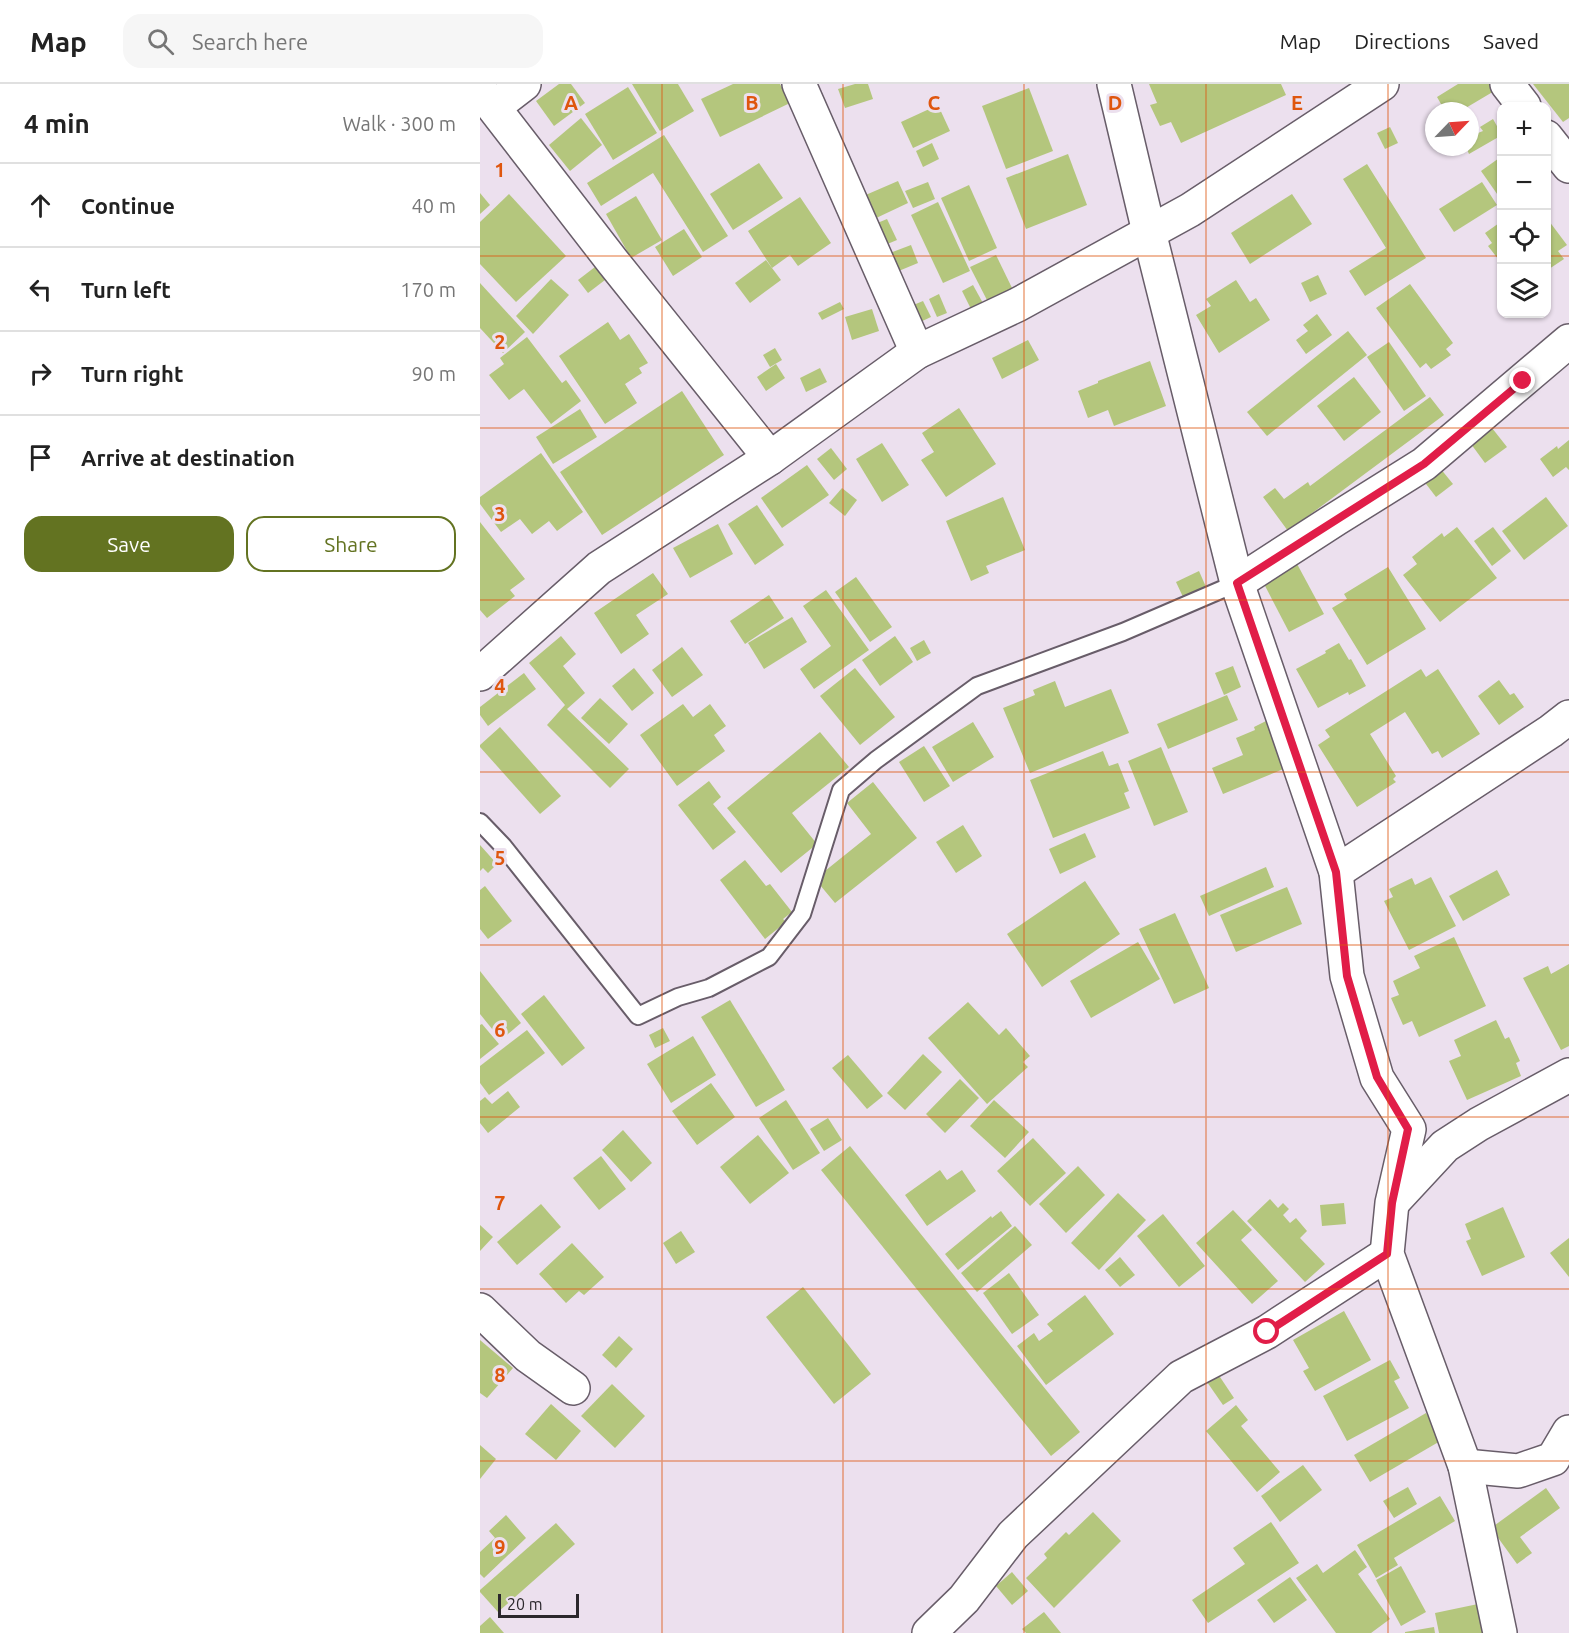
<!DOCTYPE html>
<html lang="en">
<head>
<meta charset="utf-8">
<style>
  body { margin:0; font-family:Ubuntu,sans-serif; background:#f6f6f6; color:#222 }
  .controls { position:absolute; right:18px; top:18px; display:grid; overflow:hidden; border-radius:12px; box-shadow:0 2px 4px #0004 }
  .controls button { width:54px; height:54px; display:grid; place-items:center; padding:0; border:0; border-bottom:2px solid #e0e0e0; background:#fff; color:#222; font:30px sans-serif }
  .compass { position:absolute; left:945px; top:18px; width:54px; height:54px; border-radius:50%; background:#fff; box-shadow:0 2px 4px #0004; rotate:65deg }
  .scale { position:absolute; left:18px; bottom:15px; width:81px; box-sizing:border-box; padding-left:6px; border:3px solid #2b272c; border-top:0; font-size:16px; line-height:21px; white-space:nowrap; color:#2b272c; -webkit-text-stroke:4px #ece0ee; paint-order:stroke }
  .stop { position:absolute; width:18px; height:18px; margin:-14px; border:4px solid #e11d48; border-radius:50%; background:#fff }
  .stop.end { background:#e11d48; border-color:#fff; box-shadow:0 2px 6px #0008 }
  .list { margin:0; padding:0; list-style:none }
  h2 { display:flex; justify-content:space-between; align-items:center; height:78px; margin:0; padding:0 24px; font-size:26px }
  h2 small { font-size:20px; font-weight:400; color:#767676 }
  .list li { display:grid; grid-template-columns:39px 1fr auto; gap:18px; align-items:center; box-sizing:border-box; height:84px; padding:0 24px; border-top:2px solid #e0e0e0 }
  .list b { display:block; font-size:22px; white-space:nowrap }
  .list em { font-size:20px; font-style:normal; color:#767676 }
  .actions { display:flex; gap:12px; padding:18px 24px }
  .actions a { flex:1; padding:14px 0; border:2px solid #637321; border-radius:18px; text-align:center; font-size:21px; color:#637321 }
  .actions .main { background:#637321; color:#fff }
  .icon { flex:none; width:33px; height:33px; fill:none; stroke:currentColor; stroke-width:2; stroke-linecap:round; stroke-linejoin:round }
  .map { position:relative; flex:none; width:1089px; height:1549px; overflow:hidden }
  header { display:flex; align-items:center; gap:36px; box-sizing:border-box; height:84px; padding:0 30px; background:#fff; border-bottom:2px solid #e0e0e0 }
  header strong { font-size:28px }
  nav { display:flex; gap:33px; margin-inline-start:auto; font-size:21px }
  .search { width:420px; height:54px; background:#f6f6f6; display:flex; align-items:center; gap:15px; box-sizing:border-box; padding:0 21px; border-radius:18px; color:#767676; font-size:22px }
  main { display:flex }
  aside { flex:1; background:#fff }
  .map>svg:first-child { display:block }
</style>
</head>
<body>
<header>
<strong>Map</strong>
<div class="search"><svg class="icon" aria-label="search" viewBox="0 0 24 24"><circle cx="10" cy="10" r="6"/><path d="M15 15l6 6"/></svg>Search here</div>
<nav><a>Map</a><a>Directions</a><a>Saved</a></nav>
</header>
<main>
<aside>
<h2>4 min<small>Walk · 300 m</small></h2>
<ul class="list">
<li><svg class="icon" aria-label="ahead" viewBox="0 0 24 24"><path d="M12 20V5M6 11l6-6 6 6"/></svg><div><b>Continue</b></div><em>40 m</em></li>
<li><svg class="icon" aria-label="left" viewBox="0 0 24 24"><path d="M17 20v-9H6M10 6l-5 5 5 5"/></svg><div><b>Turn left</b></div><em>170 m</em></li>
<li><svg class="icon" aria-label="right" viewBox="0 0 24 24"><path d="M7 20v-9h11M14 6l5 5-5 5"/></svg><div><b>Turn right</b></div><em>90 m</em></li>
<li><svg class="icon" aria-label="arrive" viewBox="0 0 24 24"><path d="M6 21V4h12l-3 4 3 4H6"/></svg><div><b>Arrive at destination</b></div></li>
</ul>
<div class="actions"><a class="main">Save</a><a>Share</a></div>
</aside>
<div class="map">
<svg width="1089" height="1549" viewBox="0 0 1089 1549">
  <rect width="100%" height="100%" fill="#ece0ee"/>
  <g fill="#b4c67d">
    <polygon points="79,0 91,0 105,19 74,42 56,17"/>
    <polygon points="152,0 198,0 214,27 180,47"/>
    <polygon points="253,0 300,0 310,19 240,53 221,15"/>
    <polygon points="375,0 388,0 393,15 365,24 358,5"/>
    <polygon points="669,0 801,0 806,11 701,59 691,38 680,42 670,21 677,19"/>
    <polygon points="978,0 1012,0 1016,6 984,25 985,27 965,27 957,13"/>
    <polygon points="1053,0 1089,0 1089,34 1083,38"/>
    <polygon points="148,3 177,49 133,76 105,30"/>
    <polygon points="549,4 573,67 526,85 502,22"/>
    <polygon points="458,21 470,47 433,64 421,38"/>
    <polygon points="101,34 122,61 90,87 69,61"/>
    <polygon points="1013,35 1022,51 989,70 986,63 990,63 990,36 998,49 1003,47 1000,43"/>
    <polygon points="910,43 918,59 905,65 897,49"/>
    <polygon points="184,51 248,152 223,168 173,89 121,122 107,99"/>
    <polygon points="452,59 459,75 443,83 436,67"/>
    <polygon points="588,70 607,121 546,145 526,94"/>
    <polygon points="1022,72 1022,117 1001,87"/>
    <polygon points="279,79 303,114 253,146 230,110"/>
    <polygon points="887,80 946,174 885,212 869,187 906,164 863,95"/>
    <polygon points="418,97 428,119 392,136 381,113"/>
    <polygon points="448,98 455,115 433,124 425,107"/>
    <polygon points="1002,98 1017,121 974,148 959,125"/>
    <polygon points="489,101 517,164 489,177 461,114"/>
    <polygon points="0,109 10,121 0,130"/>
    <polygon points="29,110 86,172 36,218 0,180 0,138"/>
    <polygon points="812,110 832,140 770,180 751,149"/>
    <polygon points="156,112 182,156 151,174 126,130"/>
    <polygon points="320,113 351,159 318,182 310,171 292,184 268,147"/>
    <polygon points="458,118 490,187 463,199 431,131"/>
    <polygon points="1066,133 1087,161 1078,167 1084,175 1066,187"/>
    <polygon points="407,135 417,156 405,161 395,140"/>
    <polygon points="1022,137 1022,180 1008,162 1012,159 1005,149"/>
    <polygon points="204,145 222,173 193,192 175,163"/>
    <polygon points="431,161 438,179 409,191 402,172"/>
    <polygon points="516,171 533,206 508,218 490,183"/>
    <polygon points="286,176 301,196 270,219 255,199"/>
    <polygon points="115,183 125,196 108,209 98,196"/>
    <polygon points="838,191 847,210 830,218 821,199"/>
    <polygon points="71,195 89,211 53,250 36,232"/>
    <polygon points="756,196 770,218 776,214 790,236 739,269 716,231 731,222 726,215"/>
    <polygon points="0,199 45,248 23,269 0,244"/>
    <polygon points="930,200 973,259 966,265 971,271 951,285 946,279 940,284 896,224"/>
    <polygon points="493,201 504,221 492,227 482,207"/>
    <polygon points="459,210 467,229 457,233 449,215"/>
    <polygon points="443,217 451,233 438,239 431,222"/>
    <polygon points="360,218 364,225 342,236 338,229"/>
    <polygon points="392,225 399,247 372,256 365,233"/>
    <polygon points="837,230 852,251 826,270 816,256 828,247 823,241"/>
    <polygon points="128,238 140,256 149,250 168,279 159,284 162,289 145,300 157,319 125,340 79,272"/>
    <polygon points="868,247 887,271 787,352 767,328"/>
    <polygon points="47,253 82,299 86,296 101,317 71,340 44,305 29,316 9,291 24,280 20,274"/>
    <polygon points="548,256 559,276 522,295 512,274"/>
    <polygon points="909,258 946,312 924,327 887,273"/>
    <polygon points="295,264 302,276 290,283 283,271"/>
    <polygon points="670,277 686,322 634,342 628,326 608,334 598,307 618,299 618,297"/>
    <polygon points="296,280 305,294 286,307 277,293"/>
    <polygon points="340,284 347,298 326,308 320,294"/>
    <polygon points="874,293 901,328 864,357 837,322"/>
    <polygon points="202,307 244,371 122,451 80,388"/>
    <polygon points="950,313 964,331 808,447 783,413 795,404 804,415 828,398 830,402"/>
    <polygon points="479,324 516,380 466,413 441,376 454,368 442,349"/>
    <polygon points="100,325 117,353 73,380 56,353"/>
    <polygon points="1012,344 1027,363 1005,379 991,360"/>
    <polygon points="1089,356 1089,386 1086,383 1073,393 1060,375 1077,362 1078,365"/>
    <polygon points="402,359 429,401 402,418 376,375"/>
    <polygon points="351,364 367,385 354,396 337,375"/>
    <polygon points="61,369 103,428 77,447 69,437 52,450 40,435 21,448 0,420 0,413"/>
    <polygon points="327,381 349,411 302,444 281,414"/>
    <polygon points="960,384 973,400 956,413 943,396"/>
    <polygon points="362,404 377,416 365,432 349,419"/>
    <polygon points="523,413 545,466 506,482 509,489 491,497 466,437"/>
    <polygon points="1066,413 1088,442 1044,476 1022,447"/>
    <polygon points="277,421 304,461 275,481 248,440"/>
    <polygon points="0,438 45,495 30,506 35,512 7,534 0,526"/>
    <polygon points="238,440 253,470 210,494 193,464"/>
    <polygon points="977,443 1017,494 960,538 923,491 937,480 932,473 962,449 964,453"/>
    <polygon points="1013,443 1031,467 1012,482 994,457"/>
    <polygon points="816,478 844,530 809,548 782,496"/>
    <polygon points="908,483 946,545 887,581 852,524 867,515 864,510"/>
    <polygon points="719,487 726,503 703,513 696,498"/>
    <polygon points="173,489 188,510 156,531 169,550 141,570 114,529"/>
    <polygon points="376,493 412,543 390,558 355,508"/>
    <polygon points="346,506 389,566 334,605 320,585 351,562 323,522"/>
    <polygon points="289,511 304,534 265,560 250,537"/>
    <polygon points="312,533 327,558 284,585 268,559"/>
    <polygon points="81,552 96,570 83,582 105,609 87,625 149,685 130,704 67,641 85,621 49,579"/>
    <polygon points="415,552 433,578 400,602 382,576"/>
    <polygon points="444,556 451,569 437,577 430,564"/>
    <polygon points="859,559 869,576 871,575 886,602 869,611 868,608 838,624 816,585 846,569 845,567"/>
    <polygon points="202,563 223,591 192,613 172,586"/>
    <polygon points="753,582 761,603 744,611 735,589"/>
    <polygon points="154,584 174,609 152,627 132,602"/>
    <polygon points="375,584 415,633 380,661 340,612"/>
    <polygon points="941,585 946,593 958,585 1000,650 962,674 958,667 952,670 925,628 890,650 916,692 913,695 916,698 877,723 838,661 850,653 845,646"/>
    <polygon points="44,589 56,605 8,642 0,631 0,623"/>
    <polygon points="1019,596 1030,611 1034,609 1044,623 1019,641 998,612"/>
    <polygon points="575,597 585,623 631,605 649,649 550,689 523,624 555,611 553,606"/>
    <polygon points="747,611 758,636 688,665 677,640"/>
    <polygon points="120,614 148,640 129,660 101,634"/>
    <polygon points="203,620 213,633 230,620 246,642 234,651 245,667 197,702 160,651"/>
    <polygon points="786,637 806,684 743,710 732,684 763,671 756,654 775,646 774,643"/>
    <polygon points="493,638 514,673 473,698 452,663"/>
    <polygon points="20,643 81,712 60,730 0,663 0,661"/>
    <polygon points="340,648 369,683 312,729 337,760 301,789 247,724"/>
    <polygon points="444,662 470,702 444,718 419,678"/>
    <polygon points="681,663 708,728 674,742 648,677"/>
    <polygon points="623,667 629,682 638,679 649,707 644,709 650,724 573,754 550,696"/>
    <polygon points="229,697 241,713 233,720 256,748 233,766 198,721"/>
    <polygon points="393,698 437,754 355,819 335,795 391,750 367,719"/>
    <polygon points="483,741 502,772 476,789 456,758"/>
    <polygon points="605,749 616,773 580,790 569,765"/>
    <polygon points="0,761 17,780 8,789 3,784 0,787"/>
    <polygon points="265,776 286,802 290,800 312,828 303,835 306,838 285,855 240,796"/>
    <polygon points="786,783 794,803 729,832 720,812"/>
    <polygon points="1017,786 1030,811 983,837 969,812"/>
    <polygon points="951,793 976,842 929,866 904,817 913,813 909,805 932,794 935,801"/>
    <polygon points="605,797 640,850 562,903 527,850"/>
    <polygon points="5,802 32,837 8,855 0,845 0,806"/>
    <polygon points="807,803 822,840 756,868 740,831"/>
    <polygon points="695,829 729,904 694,920 659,845"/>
    <polygon points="974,853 1006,922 939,953 932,937 923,941 911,914 919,911 913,897 940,884 934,872"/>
    <polygon points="658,858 680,895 611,934 590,897"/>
    <polygon points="1089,880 1089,962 1081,966 1043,894 1068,882 1071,890"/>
    <polygon points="0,887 41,939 21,956 0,930"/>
    <polygon points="64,911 105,964 82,982 41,930"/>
    <polygon points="250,916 305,1006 276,1023 221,933"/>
    <polygon points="488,918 519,951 526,944 550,972 543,978 548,983 507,1020 448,954"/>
    <polygon points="1016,936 1025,955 1029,953 1040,977 1036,979 1041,992 987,1016 969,977 981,972 974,956"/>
    <polygon points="2,940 19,960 0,975 0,941"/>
    <polygon points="183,944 190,957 175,964 169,951"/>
    <polygon points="47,946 65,969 9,1011 0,999 0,982"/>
    <polygon points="213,952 236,991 191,1019 167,980"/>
    <polygon points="443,970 462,988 425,1026 407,1009"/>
    <polygon points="368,971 403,1012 387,1025 352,984"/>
    <polygon points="480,995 499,1014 465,1049 446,1030"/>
    <polygon points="231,999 255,1033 217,1061 192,1027"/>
    <polygon points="28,1007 40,1023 8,1049 0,1039 0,1017 5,1013 12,1020"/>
    <polygon points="306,1016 340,1069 313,1086 279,1034"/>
    <polygon points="514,1016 549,1048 525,1074 490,1042"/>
    <polygon points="348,1034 362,1056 344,1067 330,1045"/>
    <polygon points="143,1046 172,1079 151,1098 122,1066"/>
    <polygon points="278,1051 309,1089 270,1120 240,1083"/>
    <polygon points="553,1054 586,1089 550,1122 517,1087"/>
    <polygon points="370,1062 600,1348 571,1372 341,1086"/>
    <polygon points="121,1072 146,1105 119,1126 93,1094"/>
    <polygon points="598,1082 625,1111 586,1149 559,1120"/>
    <polygon points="460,1086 467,1096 482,1086 496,1107 447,1142 425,1111"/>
    <polygon points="638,1109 666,1136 619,1186 591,1159"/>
    <polygon points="790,1115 798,1124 803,1119 809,1125 803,1131 810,1139 816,1134 827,1147 820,1154 845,1180 825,1198 767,1137"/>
    <polygon points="864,1119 866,1140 842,1142 840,1121"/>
    <polygon points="61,1120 81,1143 37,1181 17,1158"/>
    <polygon points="1023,1123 1045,1173 1002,1192 986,1157 991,1155 985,1140"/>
    <polygon points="753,1126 772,1146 761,1156 798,1197 772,1220 716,1159"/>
    <polygon points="521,1127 532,1142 478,1186 465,1170 511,1132 512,1134"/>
    <polygon points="683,1130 725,1182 699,1203 657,1152"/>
    <polygon points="0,1141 13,1153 0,1167"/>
    <polygon points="535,1142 552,1161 497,1208 481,1189"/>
    <polygon points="201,1147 215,1168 196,1180 183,1159"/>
    <polygon points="1089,1154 1089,1193 1070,1169"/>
    <polygon points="92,1159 124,1193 104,1211 99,1207 86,1219 59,1190"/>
    <polygon points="640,1173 655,1191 640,1203 625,1186"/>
    <polygon points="529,1189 559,1231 532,1250 503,1209"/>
    <polygon points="323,1203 391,1290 354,1320 286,1233"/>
    <polygon points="605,1211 634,1250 566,1301 537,1262 554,1249 559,1257 573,1247 567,1240"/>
    <polygon points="864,1227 891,1276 835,1307 823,1287 829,1284 813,1256"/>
    <polygon points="139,1252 153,1265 136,1284 122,1271"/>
    <polygon points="0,1256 33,1284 7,1314 0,1309"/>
    <polygon points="910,1276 920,1294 914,1297 929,1324 867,1357 843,1312"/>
    <polygon points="738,1290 754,1314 743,1321 727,1298"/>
    <polygon points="132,1300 165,1332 135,1364 101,1332"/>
    <polygon points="71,1320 101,1347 76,1376 45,1350"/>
    <polygon points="756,1321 768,1336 761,1342 800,1388 777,1408 726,1347"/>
    <polygon points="946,1329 962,1356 890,1398 874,1371"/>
    <polygon points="0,1361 16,1375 0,1395"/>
    <polygon points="823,1381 842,1406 800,1438 781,1412"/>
    <polygon points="928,1403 937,1420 914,1434 903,1417"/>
    <polygon points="1066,1404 1080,1424 1040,1453 1052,1469 1037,1480 1011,1444"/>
    <polygon points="960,1412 975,1437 914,1474 918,1481 896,1494 877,1461"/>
    <polygon points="613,1428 641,1457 574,1524 546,1494 567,1474 564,1470 586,1448 589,1451"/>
    <polygon points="26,1431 46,1454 4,1494 0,1490 0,1468 15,1454 9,1447"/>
    <polygon points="791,1438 819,1479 728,1539 712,1516 765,1480 753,1464"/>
    <polygon points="76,1439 95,1460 18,1528 0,1508 0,1506"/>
    <polygon points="875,1466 887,1483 878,1490 910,1535 891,1549 856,1549 816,1494 837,1480 843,1489"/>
    <polygon points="921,1482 946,1528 921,1542 896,1496"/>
    <polygon points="532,1488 548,1507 532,1521 516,1502"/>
    <polygon points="810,1493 827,1516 794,1539 777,1516"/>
    <polygon points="998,1520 1005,1549 959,1549 955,1529"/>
    <polygon points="564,1528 581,1549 546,1549 542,1545"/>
    <polygon points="10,1533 24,1549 0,1549 0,1542"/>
    <polygon points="954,1543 955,1549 925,1549 925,1548"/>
  </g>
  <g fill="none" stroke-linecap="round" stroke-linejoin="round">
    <g stroke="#685d69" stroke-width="20">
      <polyline id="service" points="0,738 23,762 158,932 198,913 229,904 289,873 322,830 361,706 396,676 497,602 643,548 757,499"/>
    </g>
    <g stroke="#685d69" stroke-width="36">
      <g id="minor">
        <polyline points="319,0 437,268"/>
        <polyline points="634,0 669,148 757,499 856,788 867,892 897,994 929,1045 912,1119 907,1170 985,1382 1020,1549"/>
        <polyline points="1027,0 1044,22"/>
        <polyline points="0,6 133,178 290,374"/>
        <polyline points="14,23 44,0"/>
        <polyline points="1066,53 1089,82"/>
        <polyline points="757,499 856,435 944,380 1089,257"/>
        <polyline points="0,590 119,484 290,374 437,268 537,221 710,126 902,0"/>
        <polyline points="856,788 1071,647 1089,633"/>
        <polyline points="913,1118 965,1062 999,1040 1089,991"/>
        <polyline points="0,1226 48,1272 93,1304"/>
        <polyline points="985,1382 1038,1387 1073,1375 1089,1348"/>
        <polyline points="449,1549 484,1515 533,1451 701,1293 787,1248 907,1170"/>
      </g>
    </g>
    <use href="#service" stroke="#fff" stroke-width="16"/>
    <use href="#minor" stroke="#fff" stroke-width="33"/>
  </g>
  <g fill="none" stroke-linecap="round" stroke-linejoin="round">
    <polyline stroke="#e11d48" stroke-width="8" points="787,1248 907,1170 912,1119 928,1045 897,993 867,892 856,788 757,499 944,380 1043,297"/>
  </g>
  <path fill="none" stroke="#df560e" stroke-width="1.5" stroke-opacity="0.55" d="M182,0v1549M363,0v1549M544,0v1549M726,0v1549M908,0v1549M0,172h1022M1066,172h23M0,344h1089M0,516h1089M0,688h1089M0,861h1089M0,1033h1089M0,1205h1089M0,1377h1089"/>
  <g font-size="20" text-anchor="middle" font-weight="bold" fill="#df560e" stroke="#ece0ee" stroke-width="6" stroke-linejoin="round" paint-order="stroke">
    <text x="91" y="26">A</text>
    <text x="272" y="26">B</text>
    <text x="454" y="26">C</text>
    <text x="635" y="26">D</text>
    <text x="817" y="26">E</text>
    <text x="20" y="93">1</text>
    <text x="20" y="265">2</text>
    <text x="20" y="437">3</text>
    <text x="20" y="609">4</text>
    <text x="20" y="781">5</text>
    <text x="20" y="953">6</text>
    <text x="20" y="1126">7</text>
    <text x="20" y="1298">8</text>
    <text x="20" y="1470">9</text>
  </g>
</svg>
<div class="controls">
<button>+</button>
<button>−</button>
<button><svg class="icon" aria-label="locate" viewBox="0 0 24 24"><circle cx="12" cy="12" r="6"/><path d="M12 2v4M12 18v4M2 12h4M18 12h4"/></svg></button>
<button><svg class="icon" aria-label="layers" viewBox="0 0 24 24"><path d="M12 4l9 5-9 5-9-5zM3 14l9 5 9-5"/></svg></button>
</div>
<svg class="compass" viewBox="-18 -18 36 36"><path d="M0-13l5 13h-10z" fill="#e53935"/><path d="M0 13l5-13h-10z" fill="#767676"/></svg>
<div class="scale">20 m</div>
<div class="stop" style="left:787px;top:1248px"></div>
<div class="stop end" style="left:1043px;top:297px"></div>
</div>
</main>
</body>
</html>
